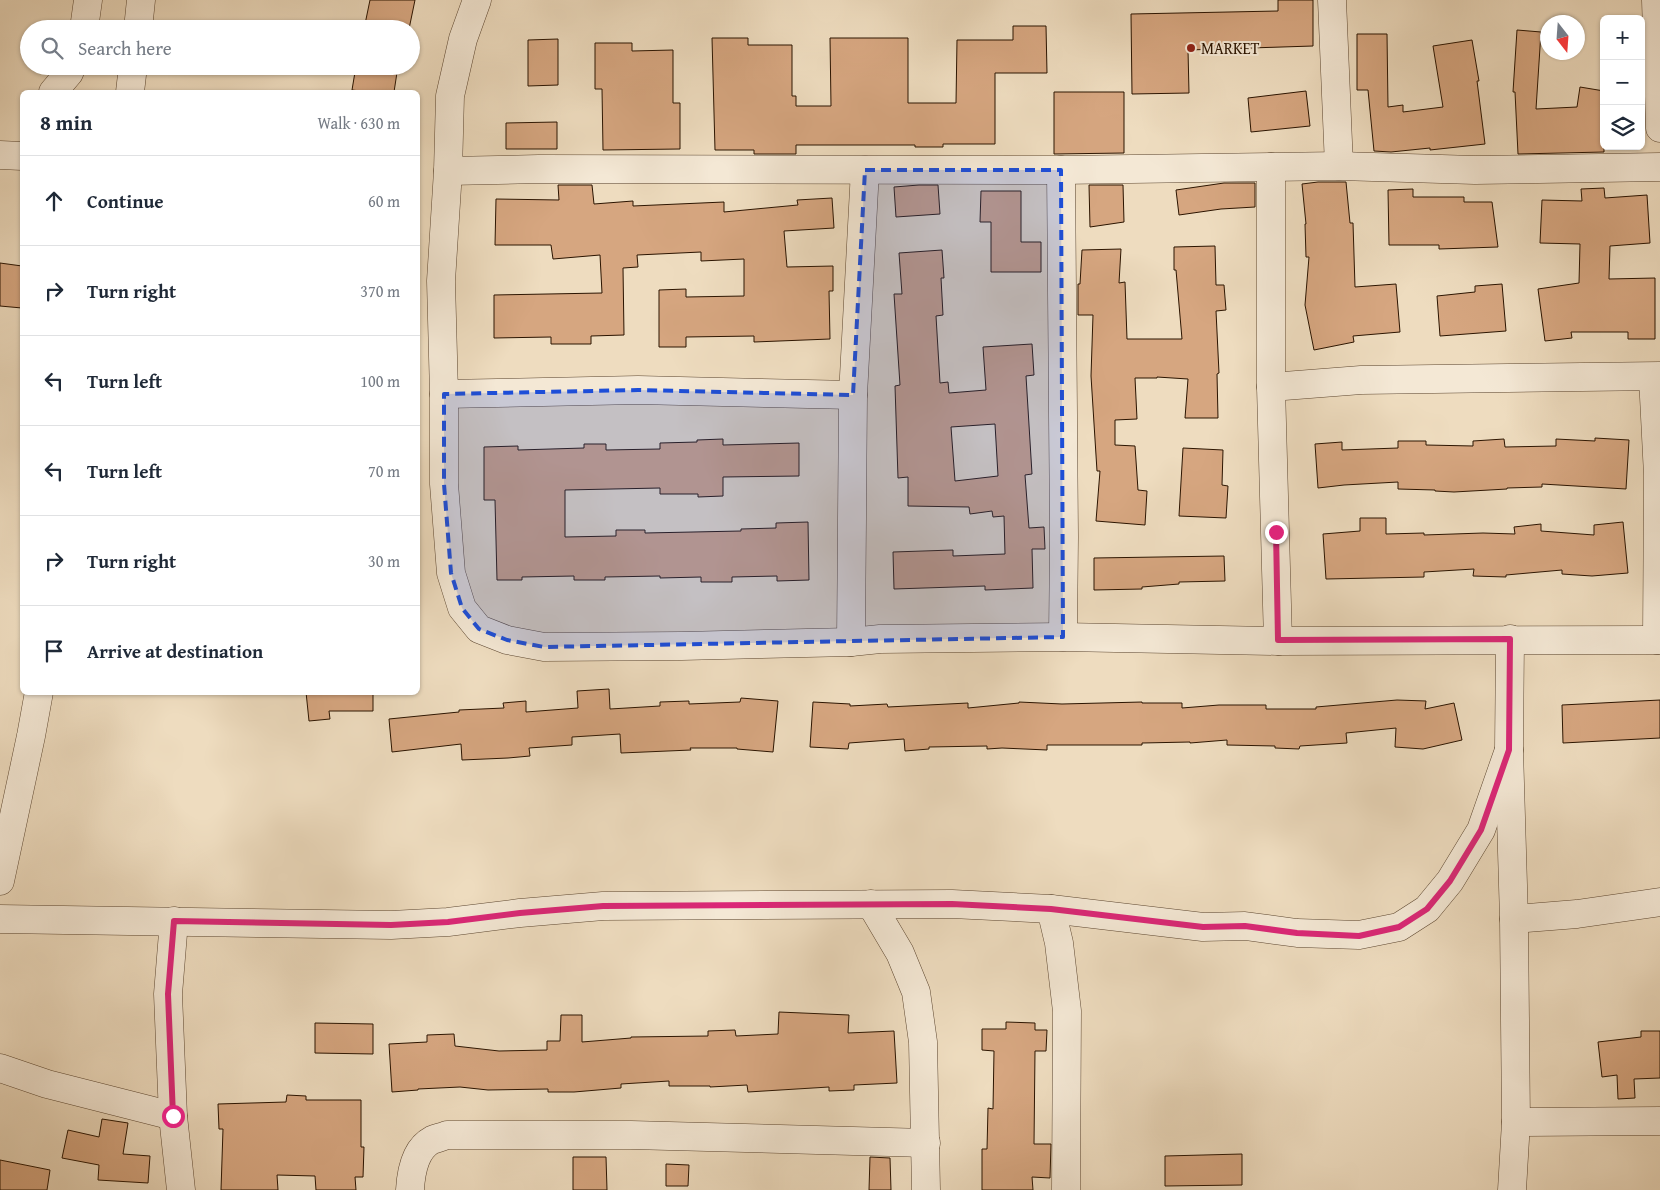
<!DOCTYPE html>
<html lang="en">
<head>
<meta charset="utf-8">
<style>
  body { margin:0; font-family:"Gentium Book Plus",serif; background:#f2f2f3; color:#1f2937 }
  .controls { position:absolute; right:15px; top:15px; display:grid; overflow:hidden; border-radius:8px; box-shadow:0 1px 4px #0004 }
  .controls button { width:45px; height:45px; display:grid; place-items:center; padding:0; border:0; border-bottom:1px solid #e0e1e3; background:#fff; color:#1f2937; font:25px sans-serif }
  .compass { position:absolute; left:1540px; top:15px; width:45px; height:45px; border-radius:50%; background:#fff; box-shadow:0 1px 4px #0004; rotate:163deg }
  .stop { position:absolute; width:15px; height:15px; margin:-11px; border:4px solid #db2777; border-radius:50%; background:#fff }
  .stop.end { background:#db2777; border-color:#fff; box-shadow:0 1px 5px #0008 }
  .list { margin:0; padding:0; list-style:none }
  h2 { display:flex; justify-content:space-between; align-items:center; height:65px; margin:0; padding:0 20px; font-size:21px }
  h2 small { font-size:16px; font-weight:400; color:#747a83 }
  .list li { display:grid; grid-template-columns:32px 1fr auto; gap:15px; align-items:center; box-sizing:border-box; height:90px; padding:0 20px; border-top:1px solid #e0e1e3 }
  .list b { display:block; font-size:19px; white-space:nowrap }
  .list em { font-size:16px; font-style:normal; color:#747a83 }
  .icon { flex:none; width:28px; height:28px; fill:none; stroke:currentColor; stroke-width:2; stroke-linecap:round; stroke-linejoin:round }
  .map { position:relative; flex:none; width:1660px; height:1190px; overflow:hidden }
  .search { position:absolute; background:#fff; box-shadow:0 1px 4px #0004; left:20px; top:20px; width:400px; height:55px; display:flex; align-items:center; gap:12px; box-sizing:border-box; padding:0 18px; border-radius:28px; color:#747a83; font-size:19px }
  .panel { position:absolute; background:#fff; box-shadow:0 1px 4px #0004; left:20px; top:90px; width:400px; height:605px; border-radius:8px }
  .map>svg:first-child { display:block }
</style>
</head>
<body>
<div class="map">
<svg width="1660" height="1190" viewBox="0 0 1660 1190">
  <rect width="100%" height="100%" fill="#eedcbf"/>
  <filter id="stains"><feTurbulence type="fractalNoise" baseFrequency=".004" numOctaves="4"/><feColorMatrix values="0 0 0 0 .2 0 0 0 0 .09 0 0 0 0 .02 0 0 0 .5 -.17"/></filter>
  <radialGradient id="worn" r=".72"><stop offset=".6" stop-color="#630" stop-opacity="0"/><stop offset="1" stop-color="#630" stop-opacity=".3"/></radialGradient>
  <g fill="#d6a680" stroke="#2b1400" fill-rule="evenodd">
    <polygon points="370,0 415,0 409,29 364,29"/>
    <polygon points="1278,0 1313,0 1313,46 1188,50 1189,93 1132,94 1131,14 1278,11"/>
    <polygon points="1013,26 1046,26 1047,73 995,73 995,144 943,144 943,147 915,147 915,145 796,145 796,154 754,154 754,150 715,150 712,38 748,38 748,45 792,45 792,96 796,96 796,106 831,106 830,38 908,38 908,103 956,103 957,40 1013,40"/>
    <polygon points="1517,30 1541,32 1536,109 1577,107 1580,87 1604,91 1604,152 1518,154 1515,92 1513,92"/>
    <polygon points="1357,34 1387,34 1388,107 1403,105 1403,112 1443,107 1433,46 1472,40 1479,81 1477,81 1485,144 1430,150 1430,148 1391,152 1374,151 1368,90 1357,90"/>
    <polygon points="558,39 558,85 528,86 528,40"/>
    <polygon points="595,43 632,43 632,51 673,50 673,103 680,103 680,149 603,150 602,89 595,89"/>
    <polygon points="356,66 398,66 394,92 368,92 352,90"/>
    <polygon points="1306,91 1310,126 1251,132 1248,98"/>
    <polygon points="1054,92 1124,92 1124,153 1054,154"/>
    <polygon points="557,122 557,149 506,149 506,123"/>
    <polygon points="1318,182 1346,182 1350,223 1353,223 1355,287 1396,284 1400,332 1353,336 1354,342 1314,350 1305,305 1309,257 1306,257 1305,224 1306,224 1302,184"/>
    <polygon points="1224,183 1255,183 1255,207 1221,209 1179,215 1176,190"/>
    <polygon points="558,185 592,185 594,204 633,201 633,206 724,202 724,212 798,205 797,200 832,198 834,228 784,231 787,267 833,266 833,291 829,291 830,339 754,342 754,336 686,337 686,347 659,347 659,290 686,289 686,297 744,296 744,259 701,261 701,252 637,255 638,267 623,268 624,335 591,336 591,344 551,344 551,337 494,338 494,295 602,293 600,255 553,259 551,245 495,245 496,199 559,200"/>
    <polygon points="919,185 938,185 940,214 896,217 894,187"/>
    <polygon points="1089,185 1123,185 1124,222 1090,227"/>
    <polygon points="1604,188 1605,198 1647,195 1650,243 1610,246 1609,279 1655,278 1655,339 1628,339 1628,332 1571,332 1572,338 1545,341 1538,289 1579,283 1580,244 1540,243 1542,200 1582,201 1581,189"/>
    <polygon points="1413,189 1413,197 1464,197 1464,202 1492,202 1498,247 1439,249 1439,245 1389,245 1388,190"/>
    <polygon points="981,191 1021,191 1021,242 1041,242 1041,272 991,272 991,222 980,222"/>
    <polygon points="1215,246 1216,285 1224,285 1226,310 1216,311 1219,373 1217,374 1218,418 1185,418 1188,379 1157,377 1157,378 1135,378 1137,419 1115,420 1115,445 1135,446 1138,490 1147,491 1145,525 1096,521 1100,471 1097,471 1091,376 1093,315 1078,315 1078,284 1080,284 1082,250 1121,249 1119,283 1125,282 1127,339 1182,339 1176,270 1174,270 1174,247"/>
    <path d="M942,250l2,28h-3l2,37 -7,1 4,67 8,-1 1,11 37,-3 -3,-43 49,-3 2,31 -8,1 6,98 -7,1 4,53 15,-1 1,22h-13l1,39 -48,2v-4l-91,3 -1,-37 60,-2v6l52,-2 -1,-38 -11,1 -1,-6 -22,3 -1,-7 -61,-1v-29l-10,1 -3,-92 5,-1 -6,-91h8l-3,-41zM995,424l3,52 -43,5 -4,-54z"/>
    <polygon points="0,263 22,266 22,308 0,306"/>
    <polygon points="1502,284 1506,331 1440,336 1437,296 1475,292 1475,286"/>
    <polygon points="1595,438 1629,440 1626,489 1542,484 1542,487 1507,488 1507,489 1454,492 1435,491 1435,490 1398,489 1398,482 1344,485 1318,488 1315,444 1342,442 1342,450 1398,448 1398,441 1426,441 1426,445 1473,446 1473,441 1504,439 1505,447 1556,446 1556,439 1595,441"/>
    <polygon points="723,439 723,445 799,443 799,476 723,477 723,496 698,497 698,494 660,494 660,488 565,490 565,537 616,536 616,530 645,530 645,533 741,531 741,529 776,528 776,523 808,522 809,580 777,581 777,576 732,577 732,582 701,582 701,577 660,578 660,576 605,577 605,580 574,580 574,576 522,577 522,580 497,580 495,500 484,500 484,447 518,446 518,450 584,448 584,444 606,444 606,450 660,449 660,443 697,442 697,440"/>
    <polygon points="1183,448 1223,450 1222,485 1228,486 1226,518 1179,516"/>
    <polygon points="1360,518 1386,518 1386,534 1424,533 1424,535 1483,533 1515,534 1514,527 1541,524 1541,531 1594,535 1594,525 1623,522 1628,573 1592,576 1562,574 1562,570 1506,575 1506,577 1473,576 1474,569 1424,572 1424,577 1326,579 1323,534 1360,531"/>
    <polygon points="1224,556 1225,581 1179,582 1179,584 1142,587 1142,589 1094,590 1094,558"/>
    <polygon points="609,689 610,709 660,706 660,702 689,701 689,704 740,702 741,698 778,701 773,752 737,749 737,748 690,748 691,750 621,753 620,734 572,737 572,745 529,748 530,756 508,758 462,760 461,744 392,752 389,719 459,712 459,710 504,708 503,703 526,701 526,712 578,708 577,691"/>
    <polygon points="306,692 373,692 373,711 329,711 330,719 309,721"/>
    <polygon points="1397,700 1426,701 1425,709 1454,703 1462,740 1423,749 1395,747 1396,728 1346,733 1347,743 1300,746 1299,749 1275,748 1275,746 1227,745 1227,740 1190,743 1190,742 1142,743 1142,745 1047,745 1047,750 1002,748 987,749 987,746 929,747 929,749 905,751 904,739 849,743 848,749 810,747 813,702 850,704 850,706 887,704 888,707 968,703 968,708 1019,703 1019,702 1062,704 1142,702 1142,703 1182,703 1182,708 1219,705 1266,705 1266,709 1316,709 1316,707"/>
    <polygon points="1660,700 1660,738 1563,743 1562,705"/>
    <polygon points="779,1012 849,1015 848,1033 894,1031 897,1083 854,1085 854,1090 829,1091 829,1087 748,1092 747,1085 710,1087 710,1086 669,1086 669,1081 621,1084 621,1088 574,1092 548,1092 548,1089 488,1090 460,1087 418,1089 418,1090 392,1092 389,1044 427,1042 427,1035 454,1034 455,1046 499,1051 547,1050 547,1041 560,1041 561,1015 582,1015 582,1042 631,1038 631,1037 708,1036 708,1031 735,1030 736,1036 778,1034"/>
    <polygon points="1006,1022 1035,1023 1035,1030 1047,1030 1046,1051 1035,1051 1034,1144 1051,1144 1050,1178 1032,1177 1033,1190 982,1190 982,1149 987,1149 988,1108 993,1109 994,1051 982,1050 982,1029 1006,1029"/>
    <polygon points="315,1023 373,1024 373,1054 315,1053"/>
    <polygon points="1641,1031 1660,1031 1660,1078 1634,1079 1635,1098 1618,1099 1617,1075 1602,1077 1598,1042 1641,1037"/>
    <polygon points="287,1095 306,1096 306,1100 361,1100 361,1147 364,1147 363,1177 355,1177 356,1190 316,1190 315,1176 277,1175 278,1190 221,1190 223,1129 219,1129 218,1104 286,1102"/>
    <polygon points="102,1119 128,1123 123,1154 150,1156 148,1183 98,1180 99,1165 62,1158 68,1130 99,1137"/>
    <polygon points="1242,1154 1242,1185 1165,1186 1165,1156"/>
    <polygon points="573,1157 606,1157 607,1190 573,1190"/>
    <polygon points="870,1157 890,1158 891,1190 869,1190"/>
    <polygon points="0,1160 50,1170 47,1190 0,1190"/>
    <polygon points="666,1164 689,1165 688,1186 666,1186"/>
  </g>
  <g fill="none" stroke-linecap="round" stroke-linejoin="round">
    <g stroke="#5c4630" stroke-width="29">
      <g id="minor">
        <polyline points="477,0 463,39 450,96 448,171 441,281 444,394 444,484 451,573 462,608 479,629 507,640 544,647 682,646 851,642 880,639 1063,637 1278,641 1660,640"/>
        <polyline points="1332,0 1339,166"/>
        <polyline points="1656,0 1660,128"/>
        <polyline points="84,29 88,0"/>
        <polyline points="138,29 141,0"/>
        <polyline points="53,92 69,73 72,66"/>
        <polyline points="130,92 133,66"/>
        <polyline points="0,155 22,156"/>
        <polyline points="1271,167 1271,387 1278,641"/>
        <polyline points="1061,170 1064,537 1063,637"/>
        <polyline points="448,171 539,169 1061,170 1339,166 1475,170 1660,167"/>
        <polyline points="1653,377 1658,475 1657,640"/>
        <polyline points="1271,387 1361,380 1660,376"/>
        <polyline points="444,394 638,390 853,395"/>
        <polyline points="1510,639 1509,750 1514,919 1516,1122 1512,1190"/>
        <polyline points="851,642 853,395 865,170"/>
        <polyline points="0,881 31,736 39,692"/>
        <polyline points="871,904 900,953 916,992 923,1042 926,1190"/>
        <polyline points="1051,909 1059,943 1067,1011 1066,1190"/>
        <polyline points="0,919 391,925 448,922 520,913 603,906 952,904 1051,909 1203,927 1245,926 1297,933 1359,935 1399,927 1427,909 1450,881 1481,830 1509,750"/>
        <polyline points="1514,919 1577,914 1660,902"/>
        <polyline points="174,921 168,994 173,1116 181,1190"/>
        <polyline points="0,1068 47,1084 173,1116"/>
        <polyline points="1516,1122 1660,1121"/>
        <path d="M410,1190c1,-18 5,-41 22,-50 5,-2 10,-3 15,-5h184l295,8"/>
      </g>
    </g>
    <use href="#minor" stroke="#f4e8d5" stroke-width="28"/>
  </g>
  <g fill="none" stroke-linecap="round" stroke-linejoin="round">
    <polyline stroke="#db2777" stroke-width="6" points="173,1116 168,994 174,921 391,925 448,922 520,913 603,906 952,904 1051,909 1203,927 1245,926 1297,933 1359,936 1399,927 1427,909 1450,881 1481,830 1509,750 1510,639 1278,640 1276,532"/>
  </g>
  <path fill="#1d4ed8" fill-opacity="0.2" stroke="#1d4ed8" stroke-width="4" stroke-dasharray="10 6" stroke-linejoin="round" d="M865,170h196l2,467 -519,10 -37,-7 -28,-11 -17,-21 -11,-35 -7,-89v-90l194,-4 215,5z"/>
  <circle fill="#8f2418" stroke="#f4e8d5" stroke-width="2" cx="1191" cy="48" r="5"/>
  <g text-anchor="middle" stroke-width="4" stroke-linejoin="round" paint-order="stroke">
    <g font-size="16" fill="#2b1400" stroke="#f4e8d5" text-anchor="start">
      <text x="1201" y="54">MARKET</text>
    </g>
  </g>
  <rect width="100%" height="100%" filter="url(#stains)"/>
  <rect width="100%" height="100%" fill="url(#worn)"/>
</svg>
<div class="controls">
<button>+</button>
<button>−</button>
<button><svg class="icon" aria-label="layers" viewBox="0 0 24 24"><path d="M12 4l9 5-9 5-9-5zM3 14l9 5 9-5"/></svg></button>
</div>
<svg class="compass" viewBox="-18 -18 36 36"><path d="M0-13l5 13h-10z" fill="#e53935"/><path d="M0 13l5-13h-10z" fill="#747a83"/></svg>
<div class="stop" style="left:173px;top:1116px"></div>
<div class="stop end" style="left:1276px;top:532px"></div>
<div class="search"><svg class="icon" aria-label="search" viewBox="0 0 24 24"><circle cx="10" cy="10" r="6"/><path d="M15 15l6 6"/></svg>Search here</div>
<section class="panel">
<h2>8 min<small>Walk · 630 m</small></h2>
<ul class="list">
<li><svg class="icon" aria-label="ahead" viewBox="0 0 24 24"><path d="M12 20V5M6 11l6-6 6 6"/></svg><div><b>Continue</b></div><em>60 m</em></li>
<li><svg class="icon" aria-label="right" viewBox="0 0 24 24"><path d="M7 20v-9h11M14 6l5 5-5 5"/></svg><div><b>Turn right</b></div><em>370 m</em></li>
<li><svg class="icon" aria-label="left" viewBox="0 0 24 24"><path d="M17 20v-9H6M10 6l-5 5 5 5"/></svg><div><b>Turn left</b></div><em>100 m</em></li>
<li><svg class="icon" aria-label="left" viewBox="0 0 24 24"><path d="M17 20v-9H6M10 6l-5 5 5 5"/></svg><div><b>Turn left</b></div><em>70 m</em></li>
<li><svg class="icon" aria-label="right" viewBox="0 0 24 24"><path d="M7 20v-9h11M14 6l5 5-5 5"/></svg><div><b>Turn right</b></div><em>30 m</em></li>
<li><svg class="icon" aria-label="arrive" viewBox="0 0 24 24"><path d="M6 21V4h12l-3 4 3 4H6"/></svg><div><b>Arrive at destination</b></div></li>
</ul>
</section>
</div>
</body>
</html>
